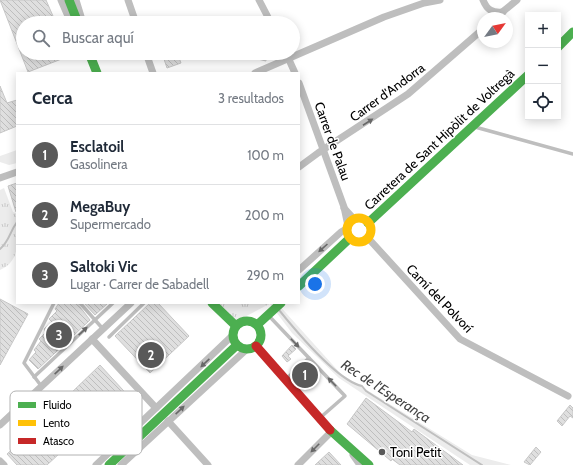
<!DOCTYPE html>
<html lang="es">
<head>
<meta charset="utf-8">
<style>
  body { margin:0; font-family:Cabin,sans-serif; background:#f2f2f3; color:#1f2937 }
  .controls { position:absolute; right:12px; top:12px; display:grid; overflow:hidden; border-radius:0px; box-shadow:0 2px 10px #0003 }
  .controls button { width:36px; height:36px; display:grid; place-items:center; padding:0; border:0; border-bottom:1px solid #e0e1e3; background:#fff; color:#1f2937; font:20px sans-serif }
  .compass { position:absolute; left:477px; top:12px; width:36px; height:36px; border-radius:50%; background:#fff; box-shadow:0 2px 10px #0003; rotate:57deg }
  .you { position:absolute; left:315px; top:284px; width:14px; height:14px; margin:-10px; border:3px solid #fff; border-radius:50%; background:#1a73e8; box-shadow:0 0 0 6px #1a73e833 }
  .badge { display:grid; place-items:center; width:26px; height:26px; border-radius:50%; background:#595959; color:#fff; font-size:13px; font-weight:700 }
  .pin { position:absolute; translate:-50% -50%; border:2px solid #fff; box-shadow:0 1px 4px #0006 }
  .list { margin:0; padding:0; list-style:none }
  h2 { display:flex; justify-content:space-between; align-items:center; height:52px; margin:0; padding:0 16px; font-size:17px }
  h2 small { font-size:13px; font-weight:400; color:#747a83 }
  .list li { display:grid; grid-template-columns:26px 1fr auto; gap:12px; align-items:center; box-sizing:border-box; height:60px; padding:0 16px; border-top:1px solid #e0e1e3 }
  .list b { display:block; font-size:15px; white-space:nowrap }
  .list p { margin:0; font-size:13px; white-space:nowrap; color:#747a83 }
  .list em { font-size:13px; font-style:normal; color:#747a83 }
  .icon { flex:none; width:22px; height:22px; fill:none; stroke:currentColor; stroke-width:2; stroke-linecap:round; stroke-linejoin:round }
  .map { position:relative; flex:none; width:573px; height:465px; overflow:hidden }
  .search { position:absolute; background:#fff; box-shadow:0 2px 10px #0003; left:16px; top:16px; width:284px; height:44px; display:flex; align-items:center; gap:10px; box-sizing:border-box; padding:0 14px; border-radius:22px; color:#747a83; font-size:15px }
  .panel { position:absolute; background:#fff; box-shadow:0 2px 10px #0003; left:16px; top:72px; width:284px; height:232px; border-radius:0px }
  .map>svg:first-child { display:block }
</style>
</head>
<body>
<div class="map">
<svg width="573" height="465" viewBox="0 0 573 465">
  <defs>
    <pattern id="park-tufts" width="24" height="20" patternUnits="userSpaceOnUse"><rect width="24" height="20" fill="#ececec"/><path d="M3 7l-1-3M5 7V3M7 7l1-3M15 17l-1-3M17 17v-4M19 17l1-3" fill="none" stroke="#c9c9c9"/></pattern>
    <pattern id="building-back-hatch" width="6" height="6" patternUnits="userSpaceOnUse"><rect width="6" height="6" fill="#dfdfdf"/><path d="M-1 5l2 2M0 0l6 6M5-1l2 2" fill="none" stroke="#bebebe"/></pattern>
  </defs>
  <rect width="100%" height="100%" fill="#fff"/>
  <g fill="#ececec">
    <polygon points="17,150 17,163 9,165 0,162 0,156"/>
    <polygon points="271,303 277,303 341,374 472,455 511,465 470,465 339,378 292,333 270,304"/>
  </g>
  <g fill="url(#park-tufts)">
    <path d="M4,188l9,24 4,2c0,21 6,46 -17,56v-80z"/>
    <polygon points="214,303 271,303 235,322"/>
  </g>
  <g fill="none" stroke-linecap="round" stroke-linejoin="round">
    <g stroke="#bfbfbf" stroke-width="2">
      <path d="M0,249c10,-9 9,-16 17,-27"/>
      <path d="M279,310c17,21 58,71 83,76l4,5 116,74"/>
    </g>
  </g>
  <g fill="url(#building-back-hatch)" stroke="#c7c7c7">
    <polygon points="0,0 46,0 56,23 23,23 23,53 77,53 28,72"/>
    <polygon points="162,53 177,53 181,63 167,68"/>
    <polygon points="241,53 265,53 266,61 241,55"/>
    <polygon points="0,86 7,103 17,100 17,126 0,133"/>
    <polygon points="17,183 17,212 16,212 8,186"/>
    <polygon points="0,299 28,314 0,365"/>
    <polygon points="59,303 77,303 90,320 38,369 29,360 36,352 34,350 41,341 39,339 46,332 44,329 52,322 49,319 57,311 55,309"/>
    <polygon points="84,303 108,303 95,315"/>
    <polygon points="150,303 158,303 189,336 150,373 115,336"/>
    <polygon points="292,345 296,349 288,356 291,359 287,362 282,356"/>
    <polygon points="100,365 134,402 102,434 68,396"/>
    <polygon points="366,398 412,432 414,429 463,465 400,465 392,459 391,461 347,424"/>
    <polygon points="570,405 573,408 573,418 570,416 562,426 557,421"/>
    <polygon points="61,408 64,413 67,410 85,430 47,465 17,465 7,454 28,435 30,437"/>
    <polygon points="536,447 541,452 530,465 524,462"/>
    <polygon points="329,452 341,465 315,465"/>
  </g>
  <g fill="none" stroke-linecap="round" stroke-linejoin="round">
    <g stroke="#bebebe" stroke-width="3.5">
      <polyline points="475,127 573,154"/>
      <polyline points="80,303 103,329"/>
      <polyline points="269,316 309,358 286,379"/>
      <polyline points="109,337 144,303"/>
      <polyline points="309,358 345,396 321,417"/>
      <polyline points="34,377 113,303"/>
      <polyline points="42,387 24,363 54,303"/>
    </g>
    <g stroke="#bebebe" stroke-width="7">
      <polyline points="61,0 71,23"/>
      <polyline points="76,0 83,23"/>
      <polyline points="128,0 136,23"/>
      <polyline points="259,0 271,23"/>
      <path d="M483,0c4,10 9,13 20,12"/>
      <polyline points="495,18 517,0"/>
      <polyline points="146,53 153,73"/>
      <polyline points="286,53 295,73"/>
      <polyline points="255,73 384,17 424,3 440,0"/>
      <polyline points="299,83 344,207 348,226"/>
      <polyline points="299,167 318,153 408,94 483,29"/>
      <polyline points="0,178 17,172"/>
      <polyline points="344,208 354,219"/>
      <polyline points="368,238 460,339 568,396"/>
      <polyline points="299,270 341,232 348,228"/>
      <polyline points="92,339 156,408"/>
      <polyline points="168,421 208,465"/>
      <polyline points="0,425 131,303"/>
      <polyline points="353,455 360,465"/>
      <polyline points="0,461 4,465"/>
      <polyline points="96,465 233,335"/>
      <polyline points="121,465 247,349"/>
      <polyline points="298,465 332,431"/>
    </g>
    <g stroke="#4caf50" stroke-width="9">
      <polyline points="69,0 78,23"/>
      <polyline points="558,47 573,32"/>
      <polyline points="89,53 97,73"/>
      <polyline points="368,223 528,75"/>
      <polyline points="299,286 350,238"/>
      <polyline points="212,303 236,326"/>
      <circle cx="247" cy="335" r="14"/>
      <polyline points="257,325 281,303"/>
      <polyline points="330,430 369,465"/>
      <polyline points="109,465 237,345"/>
    </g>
    <circle stroke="#ffc107" stroke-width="9" cx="359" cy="230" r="12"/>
    <polyline stroke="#c62828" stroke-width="9" points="256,346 330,430"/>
  </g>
  <defs><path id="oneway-solid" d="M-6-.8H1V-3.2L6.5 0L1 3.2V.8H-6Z"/></defs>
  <g fill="#686868">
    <use href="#oneway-solid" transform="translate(368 122) rotate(-33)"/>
    <use href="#oneway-solid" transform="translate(323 248) rotate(138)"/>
    <use href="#oneway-solid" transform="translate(83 331) rotate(-43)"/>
    <use href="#oneway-solid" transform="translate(295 343) rotate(46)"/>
    <use href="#oneway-solid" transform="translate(205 363) rotate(137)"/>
    <use href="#oneway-solid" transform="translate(59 370) rotate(-43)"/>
    <use href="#oneway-solid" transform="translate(332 382) rotate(-134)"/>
    <use href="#oneway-solid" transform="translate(180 410) rotate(-43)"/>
    <use href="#oneway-solid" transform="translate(315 448) rotate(135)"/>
  </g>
  <circle fill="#595959" stroke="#fff" stroke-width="1.5" cx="382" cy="452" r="4"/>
  <g text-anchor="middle" stroke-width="3" stroke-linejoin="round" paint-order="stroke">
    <g font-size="13" fill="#000" stroke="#fff">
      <text transform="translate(387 92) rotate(-36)" y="5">Carrer d'Andorra</text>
      <text transform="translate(439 139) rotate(-43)" y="5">Carretera de Sant Hipòlit de Voltregà</text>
      <text transform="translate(333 141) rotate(70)" y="5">Carrer de Palau</text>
      <text transform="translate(440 298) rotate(46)" y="5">Camí del Polvorí</text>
    </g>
    <g font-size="13" fill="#000" stroke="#fff" text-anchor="start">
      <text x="390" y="457">Toni Petit</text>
    </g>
    <g font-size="14" font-style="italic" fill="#444" stroke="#fff">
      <text transform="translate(386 391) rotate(33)" y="5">Rec de l'Esperança</text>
    </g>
  </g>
  <rect x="10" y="391" width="132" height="64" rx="6" fill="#fff" stroke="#b2b2b2" stroke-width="1"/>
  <rect x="18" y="402" width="18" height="6" fill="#4caf50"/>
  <rect x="18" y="420" width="18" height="6" fill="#ffc107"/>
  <rect x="18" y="438" width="18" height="6" fill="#c62828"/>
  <g font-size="11" fill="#000">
    <text x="43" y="409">Fluido</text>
    <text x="43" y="427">Lento</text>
    <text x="43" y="445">Atasco</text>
  </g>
</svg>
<div class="controls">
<button>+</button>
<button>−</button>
<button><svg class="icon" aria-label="locate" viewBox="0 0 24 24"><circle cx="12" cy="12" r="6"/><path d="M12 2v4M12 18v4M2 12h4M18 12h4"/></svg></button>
</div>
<svg class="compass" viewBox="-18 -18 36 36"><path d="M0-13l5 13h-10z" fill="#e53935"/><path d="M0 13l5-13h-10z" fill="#747a83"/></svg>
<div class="you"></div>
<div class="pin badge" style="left:305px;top:375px">1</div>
<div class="pin badge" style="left:151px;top:355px">2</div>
<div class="pin badge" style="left:59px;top:335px">3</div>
<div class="search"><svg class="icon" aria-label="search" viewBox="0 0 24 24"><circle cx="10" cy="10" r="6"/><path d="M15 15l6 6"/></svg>Buscar aquí</div>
<section class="panel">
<h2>Cerca<small>3 resultados</small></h2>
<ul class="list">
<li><span class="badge">1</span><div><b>Esclatoil</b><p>Gasolinera</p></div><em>100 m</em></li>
<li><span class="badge">2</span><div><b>MegaBuy</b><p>Supermercado</p></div><em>200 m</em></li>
<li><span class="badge">3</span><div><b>Saltoki Vic</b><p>Lugar · Carrer de Sabadell</p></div><em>290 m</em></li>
</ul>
</section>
</div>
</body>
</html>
